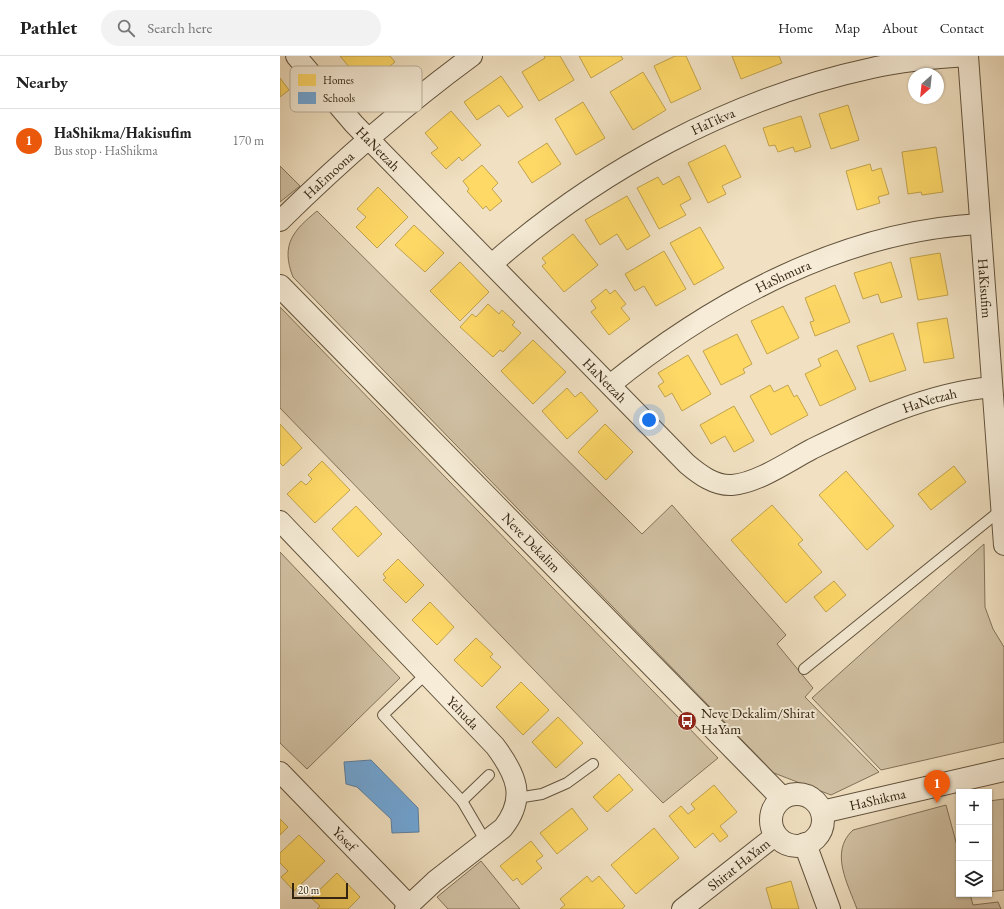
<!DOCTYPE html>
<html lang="en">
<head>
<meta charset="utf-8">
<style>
  body { margin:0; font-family:"EB Garamond",serif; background:#f2f2f2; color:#222 }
  .controls { position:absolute; right:12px; bottom:12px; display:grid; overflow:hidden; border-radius:0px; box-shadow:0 1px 3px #0004 }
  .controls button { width:36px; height:36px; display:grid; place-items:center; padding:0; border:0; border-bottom:1px solid #e0e0e0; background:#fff; color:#222; font:20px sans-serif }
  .compass { position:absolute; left:628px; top:12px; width:36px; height:36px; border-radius:50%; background:#fff; box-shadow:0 1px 3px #0004; rotate:207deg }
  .scale { position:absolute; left:12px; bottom:10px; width:56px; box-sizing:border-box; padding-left:4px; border:2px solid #322411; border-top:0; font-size:11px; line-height:14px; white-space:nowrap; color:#322411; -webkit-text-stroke:3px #f6ecd7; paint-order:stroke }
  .you { position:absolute; left:369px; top:364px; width:14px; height:14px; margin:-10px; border:3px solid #fff; border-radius:50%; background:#1a73e8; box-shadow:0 0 0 6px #1a73e833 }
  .badge { display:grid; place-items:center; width:26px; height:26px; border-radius:50%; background:#ea580c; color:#fff; font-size:13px; font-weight:700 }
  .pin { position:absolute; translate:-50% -33px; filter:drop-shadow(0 1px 2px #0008) }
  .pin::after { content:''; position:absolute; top:21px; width:14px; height:12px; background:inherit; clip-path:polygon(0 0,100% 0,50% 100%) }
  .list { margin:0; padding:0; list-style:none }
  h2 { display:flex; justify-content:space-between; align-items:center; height:52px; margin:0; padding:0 16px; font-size:17px }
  h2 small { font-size:13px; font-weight:400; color:#767676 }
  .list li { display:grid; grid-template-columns:26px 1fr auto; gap:12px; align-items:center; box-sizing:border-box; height:64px; padding:0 16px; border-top:1px solid #e0e0e0 }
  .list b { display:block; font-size:15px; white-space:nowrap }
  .list p { margin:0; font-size:13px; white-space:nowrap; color:#767676 }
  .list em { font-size:13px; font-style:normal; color:#767676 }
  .icon { flex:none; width:22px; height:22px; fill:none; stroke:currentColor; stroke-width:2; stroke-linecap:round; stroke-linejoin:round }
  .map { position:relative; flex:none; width:724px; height:853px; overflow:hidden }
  header { display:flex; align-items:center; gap:24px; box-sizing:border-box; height:56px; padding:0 20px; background:#fff; border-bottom:1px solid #e0e0e0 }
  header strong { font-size:19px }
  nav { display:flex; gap:22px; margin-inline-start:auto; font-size:14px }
  .search { width:280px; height:36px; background:#f2f2f2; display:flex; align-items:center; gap:10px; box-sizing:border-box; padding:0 14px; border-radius:22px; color:#767676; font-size:15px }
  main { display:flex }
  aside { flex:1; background:#fff }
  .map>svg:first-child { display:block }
</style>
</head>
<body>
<header>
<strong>Pathlet</strong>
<div class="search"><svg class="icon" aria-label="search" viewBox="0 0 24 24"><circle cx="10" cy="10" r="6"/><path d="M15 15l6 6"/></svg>Search here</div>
<nav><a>Home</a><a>Map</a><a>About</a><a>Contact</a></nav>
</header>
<main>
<aside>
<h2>Nearby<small></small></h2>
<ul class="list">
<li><span class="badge">1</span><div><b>HaShikma/Hakisufim</b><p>Bus stop · HaShikma</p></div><em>170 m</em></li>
</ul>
</aside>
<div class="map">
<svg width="724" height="853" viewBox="0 0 724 853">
  <rect width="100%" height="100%" fill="#f1e1c2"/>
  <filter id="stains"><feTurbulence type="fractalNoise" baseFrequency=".005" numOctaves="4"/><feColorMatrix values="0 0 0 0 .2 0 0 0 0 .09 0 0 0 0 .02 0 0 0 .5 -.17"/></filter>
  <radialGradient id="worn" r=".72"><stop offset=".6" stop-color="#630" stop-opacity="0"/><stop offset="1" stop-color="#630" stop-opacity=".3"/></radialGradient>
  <g fill="#d1c1a4" stroke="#82725a">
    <polygon points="0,110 20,130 0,146"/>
    <path d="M37,155l325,323 30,-29 114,130 -9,9 36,44 -8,9 74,75 -48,23 -57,-22 -481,-496c-13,-33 1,-47 24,-66z"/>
    <polygon points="0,251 438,702 383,747 0,352"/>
    <polygon points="704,488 705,551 713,573 724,591 724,686 601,714 532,642"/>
    <polygon points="0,496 120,622 27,713 0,687"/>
    <polygon points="724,743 724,834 709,836 709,745"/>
    <path d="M666,749l13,48v41h11l3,11 25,-3 3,7h-144c-9,-25 -28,-57 -4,-79z"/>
    <polygon points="201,805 240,853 168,853 157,841"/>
  </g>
  <g fill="#ffd966" stroke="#c2a34c">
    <polygon points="60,0 110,0 115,6 91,25 81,13 75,18"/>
    <polygon points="264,0 280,0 294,24 259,45 242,16 265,2"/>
    <polygon points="299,0 341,0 343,3 311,22"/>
    <polygon points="395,0 406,0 421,33 391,47 374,10"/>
    <polygon points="452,0 499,0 502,7 461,23"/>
    <polygon points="363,16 386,54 353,74 330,36"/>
    <polygon points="221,20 243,51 228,61 219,49 197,64 184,46"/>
    <polygon points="0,22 9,34 0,41"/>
    <polygon points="303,46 325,82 296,99 275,63"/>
    <polygon points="568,49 579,84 551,93 539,58"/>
    <polygon points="171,55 201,89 182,105 179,101 166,113 151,97 158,92 145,77"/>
    <polygon points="521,60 531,91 515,96 513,91 498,96 495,89 489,90 483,72"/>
    <polygon points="267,87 281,108 252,127 238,106"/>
    <polygon points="445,89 461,121 442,130 446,138 428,147 408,107"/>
    <polygon points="656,91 663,136 642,139 641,136 628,138 622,96"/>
    <polygon points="590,108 592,115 601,112 609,138 598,141 600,147 577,154 566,115"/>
    <polygon points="202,109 218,127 212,133 222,145 210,155 206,150 203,153 187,135 189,133 183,125"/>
    <polygon points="399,120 411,143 400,149 406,159 379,173 357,132 378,121 383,129"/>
    <polygon points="98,131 128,161 97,192 76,171 86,161 77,153"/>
    <polygon points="347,140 370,180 347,194 337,178 320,189 305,164"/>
    <polygon points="134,169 164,197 145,216 115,189"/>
    <polygon points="420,171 444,212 414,229 390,187"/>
    <polygon points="293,178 318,209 284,236 262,210 266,207 262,202"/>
    <polygon points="384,195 406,233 376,250 364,230 355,235 345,218"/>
    <polygon points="660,197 668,239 638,244 630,202"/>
    <polygon points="180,206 209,236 180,265 150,235"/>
    <polygon points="611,206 622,241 601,247 598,238 583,243 574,217"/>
    <polygon points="555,229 570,266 535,280 530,266 534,265 525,242"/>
    <polygon points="326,233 330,238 335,234 346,248 341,252 350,263 329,279 311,256 316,252 311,245"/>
    <polygon points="208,248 219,258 222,254 235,266 232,269 241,277 223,296 220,294 213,301 180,271 192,258 196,261"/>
    <polygon points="503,250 519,282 487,298 471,265"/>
    <polygon points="667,262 674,302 644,307 637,267"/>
    <polygon points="613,277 626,314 590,326 577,290"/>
    <polygon points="457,278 472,308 463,313 465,317 441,329 423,295"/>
    <polygon points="253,284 286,316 253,348 221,315"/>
    <polygon points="557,294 576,333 540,350 525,318 541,310 538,303"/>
    <polygon points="408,299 431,338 402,355 392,337 385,341 378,330 384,326 378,317"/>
    <polygon points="490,329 494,336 508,329 514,341 517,339 528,359 491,379 470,340"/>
    <polygon points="287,332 295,341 301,336 318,355 287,383 262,355"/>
    <polygon points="454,350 474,385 454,396 445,380 431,388 420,369"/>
    <polygon points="0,368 22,392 3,410 0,407"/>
    <polygon points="325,368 353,396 326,424 298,396"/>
    <polygon points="42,405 70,434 35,467 7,438 21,425 26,429 32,423 28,419"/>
    <polygon points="674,410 686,426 651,454 638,438"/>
    <polygon points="566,415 614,470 587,494 539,439"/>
    <polygon points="492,449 523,484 518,488 542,516 506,547 451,484"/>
    <polygon points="76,450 102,478 78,501 52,473"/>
    <polygon points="118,503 144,529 126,547 103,524 106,522 103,518"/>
    <polygon points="554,525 566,539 546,556 534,541"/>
    <polygon points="150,546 174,571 157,589 132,564"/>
    <polygon points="196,582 213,598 210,601 221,611 202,631 174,604"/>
    <polygon points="241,626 269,654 243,679 216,651"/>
    <polygon points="278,661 303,687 276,712 252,686"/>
    <polygon points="339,718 353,734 327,756 313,741"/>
    <polygon points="434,729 457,756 440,770 448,780 440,786 433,777 415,792 389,760 401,750 408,758 415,753 411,748"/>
    <polygon points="292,752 308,773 277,798 260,777"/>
    <polygon points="0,763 8,771 0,779"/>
    <polygon points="374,772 399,802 356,838 331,809"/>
    <polygon points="19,779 45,805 14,835 1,821 8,815 0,807 0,797"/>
    <polygon points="251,785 263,800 256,805 262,812 242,829 237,822 233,825 220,810"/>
    <polygon points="57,817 80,841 68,853 37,853 40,850 31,842"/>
    <polygon points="307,820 312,826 319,820 345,850 342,853 280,853 285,849 280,843"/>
    <polygon points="511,825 519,853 492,853 486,832"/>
  </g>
  <polygon fill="#6fa8dc" stroke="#5d809f" points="91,704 138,752 139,776 112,777 111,763 77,731 66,728 64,706"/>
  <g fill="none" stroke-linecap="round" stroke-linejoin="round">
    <g stroke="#62533d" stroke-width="12">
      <g id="service">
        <polyline points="524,613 721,454"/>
        <polyline points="146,618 103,659 182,745 206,786"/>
        <polyline points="237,742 262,738 287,727 313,708"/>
        <polyline points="182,745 209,719"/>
      </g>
    </g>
    <g stroke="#62533d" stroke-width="22">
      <g id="minor">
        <path id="s1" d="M16,0l58,68 333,340c13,11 28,22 45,21 26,-2 57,-24 80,-36 57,-28 116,-56 180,-62"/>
        <path id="s2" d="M688,0l36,489"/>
        <path id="s3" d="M0,165c60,-59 124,-115 192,-165"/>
        <path id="s4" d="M212,208c107,-94 240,-166 380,-196 31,-7 64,-10 96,-12"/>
        <path id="s5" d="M330,329c105,-85 234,-154 370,-161"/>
        <path id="s6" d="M0,465l215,225c21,28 32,52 8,82l-68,53 -30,28"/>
        <path id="s7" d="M0,716l129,133"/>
        <path id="s8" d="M402,853l94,-74"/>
      </g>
    </g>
    <g stroke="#62533d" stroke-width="24">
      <g id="tertiary">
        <path id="s9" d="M0,230l502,512"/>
        <circle cx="517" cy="764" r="26"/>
        <path id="s10" d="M542,756l182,-42"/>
        <polyline points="525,788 549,853"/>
      </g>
    </g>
    <use href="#service" stroke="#f6ecd7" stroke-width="10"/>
    <use href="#minor" stroke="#f6ecd7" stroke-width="20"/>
    <use href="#tertiary" stroke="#f6ecd7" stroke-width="22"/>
  </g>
  <defs>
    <g id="bus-disc" transform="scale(1)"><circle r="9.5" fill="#8f2418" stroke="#f6ecd7"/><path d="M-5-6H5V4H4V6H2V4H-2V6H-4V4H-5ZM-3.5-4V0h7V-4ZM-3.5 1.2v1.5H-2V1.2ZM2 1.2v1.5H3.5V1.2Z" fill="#fff"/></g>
  </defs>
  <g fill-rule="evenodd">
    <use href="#bus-disc" x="407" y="665"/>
  </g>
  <g text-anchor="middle" stroke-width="4" stroke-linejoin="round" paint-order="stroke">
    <g font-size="14" fill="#322411" stroke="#f6ecd7">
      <text dy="5" stroke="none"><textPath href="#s4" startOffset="264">HaTikva</textPath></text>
      <text dy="5" stroke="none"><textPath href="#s1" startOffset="124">HaNetzah</textPath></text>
      <text dy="5" stroke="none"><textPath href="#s3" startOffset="67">HaEmoona</textPath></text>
      <text dy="5" stroke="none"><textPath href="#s5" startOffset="205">HaShmura</textPath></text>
      <text dy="5" stroke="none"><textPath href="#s2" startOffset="233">HaKisufim</textPath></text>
      <text dy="5" stroke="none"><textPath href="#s1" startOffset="448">HaNetzah</textPath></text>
      <text dy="5" stroke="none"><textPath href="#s1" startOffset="832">HaNetzah</textPath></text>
      <text dy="5" stroke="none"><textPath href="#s9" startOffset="359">Neve Dekalim</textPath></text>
      <text dy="5" stroke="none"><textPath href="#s6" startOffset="265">Yehuda</textPath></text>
      <text dy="5" stroke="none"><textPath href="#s10" startOffset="57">HaShikma</textPath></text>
      <text dy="5" stroke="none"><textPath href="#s7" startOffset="93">Yosef</textPath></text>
      <text dy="5" stroke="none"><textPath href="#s8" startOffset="72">Shirat HaYam</textPath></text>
    </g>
    <g font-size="14" fill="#322411" stroke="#f6ecd7" text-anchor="start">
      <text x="421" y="662">Neve Dekalim/Shirat<tspan x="421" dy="16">HaYam</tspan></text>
    </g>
  </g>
  <rect x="10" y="10" width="132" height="46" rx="6" fill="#f6ecd7" stroke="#bbb09c" stroke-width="1"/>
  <rect x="18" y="18" width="18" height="12" fill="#ffd966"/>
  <rect x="18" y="36" width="18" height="12" fill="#6fa8dc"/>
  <g font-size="11" fill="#322411">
    <text x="43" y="28">Homes</text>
    <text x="43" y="46">Schools</text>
  </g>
  <rect width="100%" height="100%" filter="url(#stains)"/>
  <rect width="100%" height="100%" fill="url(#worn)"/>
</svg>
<div class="controls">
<button>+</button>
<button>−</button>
<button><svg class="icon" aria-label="layers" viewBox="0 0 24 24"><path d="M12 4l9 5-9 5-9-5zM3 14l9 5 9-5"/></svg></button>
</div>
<svg class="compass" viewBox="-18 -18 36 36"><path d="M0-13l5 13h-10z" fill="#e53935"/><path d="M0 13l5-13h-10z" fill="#767676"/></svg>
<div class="scale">20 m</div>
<div class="you"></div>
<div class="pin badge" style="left:657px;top:747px">1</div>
</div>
</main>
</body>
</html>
